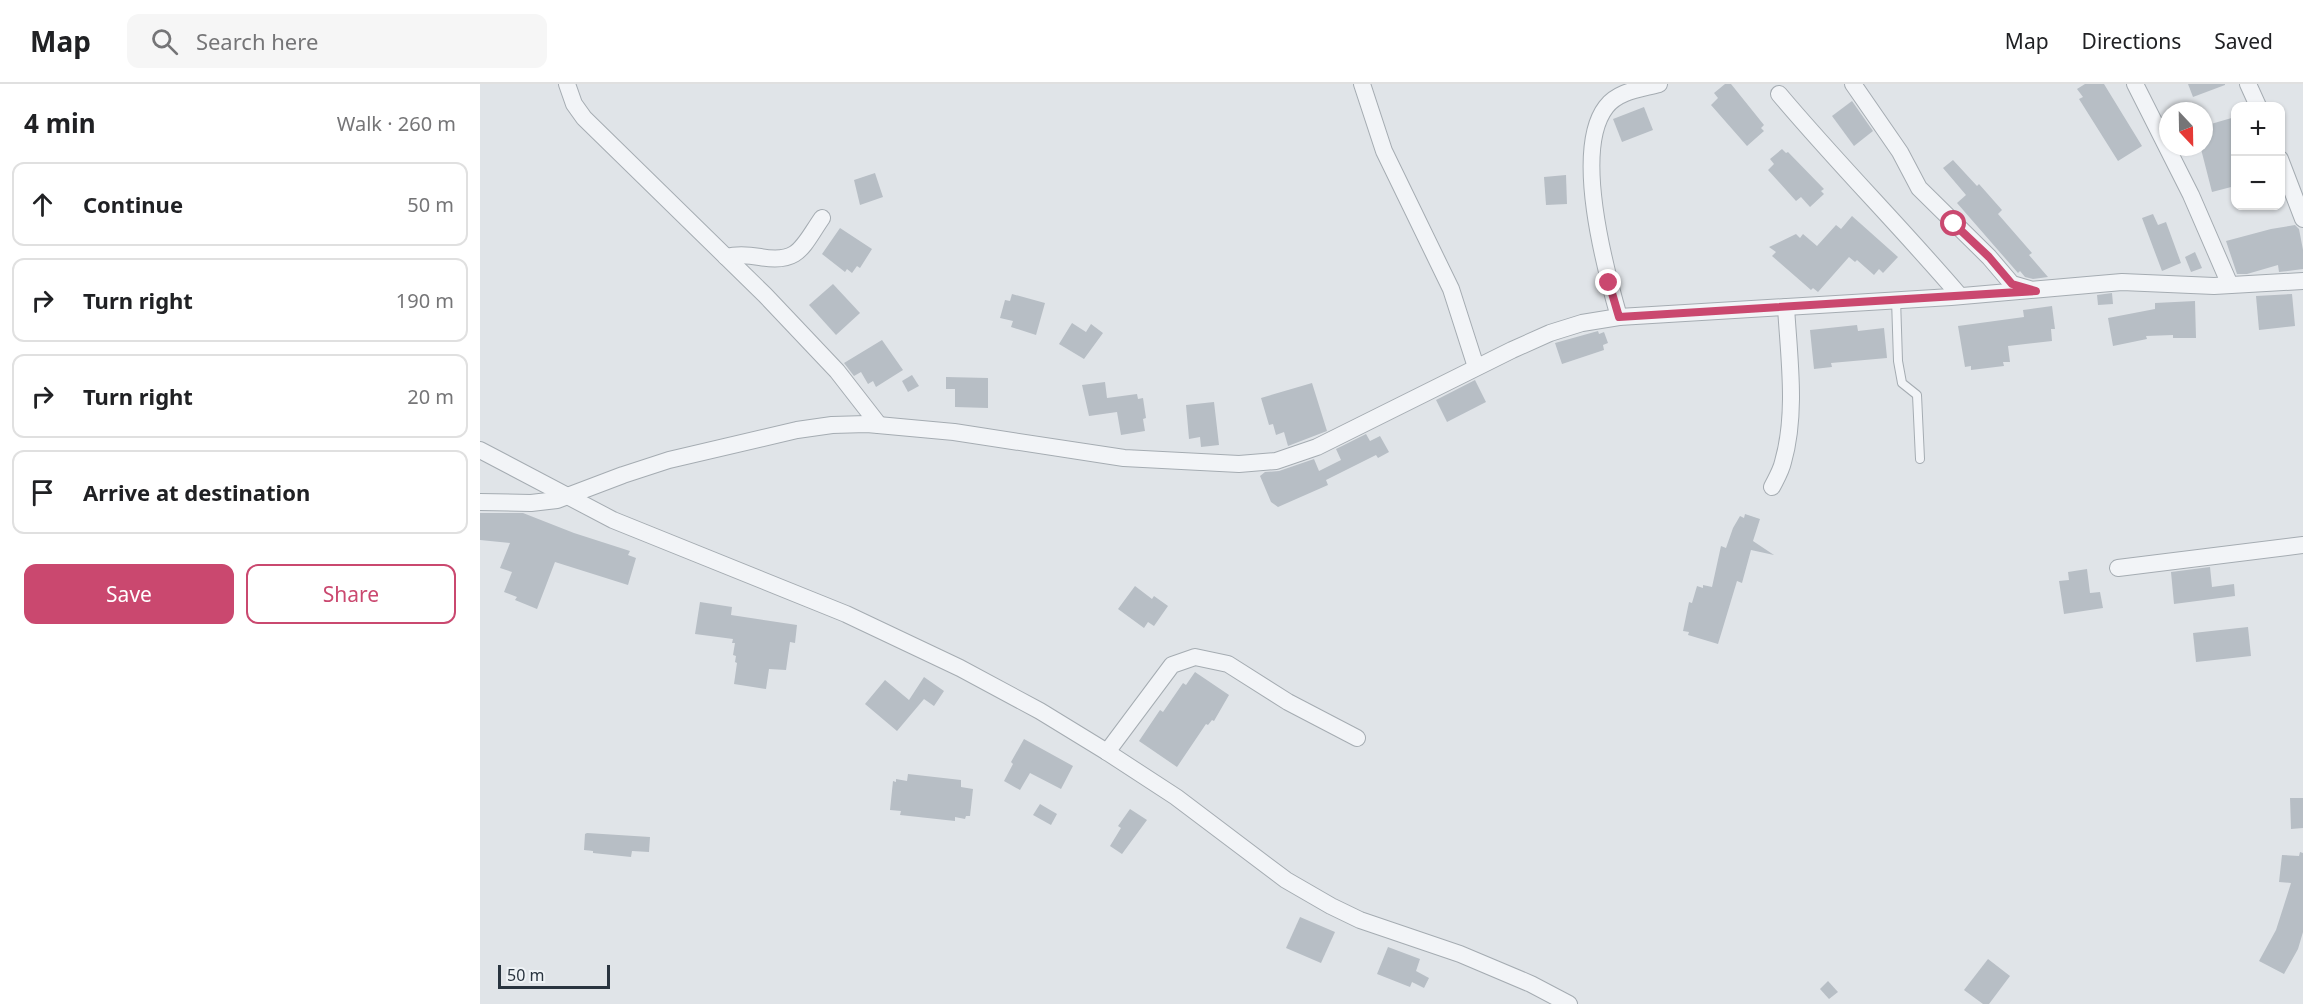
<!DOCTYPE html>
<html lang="en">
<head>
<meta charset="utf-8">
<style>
  body { margin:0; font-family:"Noto Sans",sans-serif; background:#f6f6f6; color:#202124 }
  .controls { position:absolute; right:18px; top:18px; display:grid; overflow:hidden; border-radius:12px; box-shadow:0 2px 4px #0004 }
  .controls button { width:54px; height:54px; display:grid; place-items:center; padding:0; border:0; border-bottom:2px solid #e0e0e0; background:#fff; color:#202124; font:30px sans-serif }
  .compass { position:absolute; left:1679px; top:18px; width:54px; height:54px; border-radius:50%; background:#fff; box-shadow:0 2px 4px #0004; rotate:158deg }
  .scale { position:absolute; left:18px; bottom:15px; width:112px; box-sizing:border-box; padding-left:6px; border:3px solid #29343f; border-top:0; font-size:16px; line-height:21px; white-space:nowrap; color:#29343f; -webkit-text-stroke:4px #eff3f6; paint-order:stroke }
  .stop { position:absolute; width:18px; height:18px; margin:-14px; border:4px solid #ca486f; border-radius:50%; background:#fff }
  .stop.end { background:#ca486f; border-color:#fff; box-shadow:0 2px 6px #0008 }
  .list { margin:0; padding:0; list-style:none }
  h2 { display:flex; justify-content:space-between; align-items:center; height:78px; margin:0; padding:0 24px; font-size:26px }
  h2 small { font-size:20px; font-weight:400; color:#757577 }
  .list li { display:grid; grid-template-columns:39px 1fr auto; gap:18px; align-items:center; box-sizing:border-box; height:84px; margin:0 12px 12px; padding:0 12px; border:2px solid #e0e0e0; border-radius:12px }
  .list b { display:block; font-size:22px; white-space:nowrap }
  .list em { font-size:20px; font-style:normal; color:#757577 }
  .actions { display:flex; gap:12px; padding:18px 24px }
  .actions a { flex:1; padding:14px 0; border:2px solid #ca486f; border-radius:12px; text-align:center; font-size:21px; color:#ca486f }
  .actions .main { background:#ca486f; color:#fff }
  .icon { flex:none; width:33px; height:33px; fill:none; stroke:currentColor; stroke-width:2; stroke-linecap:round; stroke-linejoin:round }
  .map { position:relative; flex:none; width:1823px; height:920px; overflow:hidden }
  header { display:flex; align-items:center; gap:36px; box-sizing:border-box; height:84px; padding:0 30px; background:#fff; border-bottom:2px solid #e0e0e0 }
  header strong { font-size:28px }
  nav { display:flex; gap:33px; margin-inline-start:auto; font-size:21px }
  .search { width:420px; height:54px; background:#f6f6f6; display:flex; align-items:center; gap:15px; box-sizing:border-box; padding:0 21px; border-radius:12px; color:#757577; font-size:22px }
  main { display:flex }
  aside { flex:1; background:#fff }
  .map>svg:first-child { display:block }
</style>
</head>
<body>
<header>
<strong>Map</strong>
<div class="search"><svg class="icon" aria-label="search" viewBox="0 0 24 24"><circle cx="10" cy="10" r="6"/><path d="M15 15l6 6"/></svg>Search here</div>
<nav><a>Map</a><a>Directions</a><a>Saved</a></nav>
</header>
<main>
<aside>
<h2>4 min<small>Walk · 260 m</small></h2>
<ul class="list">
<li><svg class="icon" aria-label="ahead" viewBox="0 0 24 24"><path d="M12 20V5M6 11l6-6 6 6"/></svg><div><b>Continue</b></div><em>50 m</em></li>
<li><svg class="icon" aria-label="right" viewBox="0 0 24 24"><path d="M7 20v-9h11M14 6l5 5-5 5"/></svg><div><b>Turn right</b></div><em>190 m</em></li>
<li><svg class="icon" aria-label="right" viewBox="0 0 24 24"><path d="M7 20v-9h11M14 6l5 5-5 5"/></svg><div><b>Turn right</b></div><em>20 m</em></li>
<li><svg class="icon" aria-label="arrive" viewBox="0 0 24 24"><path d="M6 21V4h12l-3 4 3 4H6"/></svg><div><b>Arrive at destination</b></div></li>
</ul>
<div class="actions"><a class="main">Save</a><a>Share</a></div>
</aside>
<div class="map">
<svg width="1823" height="920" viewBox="0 0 1823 920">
  <rect width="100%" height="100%" fill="#e0e4e8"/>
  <g fill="#b7bec5">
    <polygon points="1245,0 1251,0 1284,41 1281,44 1284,47 1267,62 1231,21 1238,14 1234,9"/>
    <polygon points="1605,0 1624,0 1662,62 1638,77 1599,15 1603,13 1597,5"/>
    <polygon points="1708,0 1745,0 1745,1 1713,13"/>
    <polygon points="1372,17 1393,47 1374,62 1352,32"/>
    <polygon points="1164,23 1173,46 1142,58 1133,35"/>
    <polygon points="1755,33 1755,102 1732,108 1721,65 1726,62 1724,42"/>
    <polygon points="1302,65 1306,69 1308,68 1344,105 1341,107 1344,110 1330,123 1321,113 1316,117 1288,86 1294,80 1290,75"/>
    <polygon points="1473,76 1497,102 1499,100 1522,126 1518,130 1552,169 1549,171 1568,193 1553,195 1545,193 1540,187 1538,189 1477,119 1486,111 1463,84"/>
    <polygon points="395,89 403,113 380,121 374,96"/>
    <polygon points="1086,91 1087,120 1066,121 1064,93"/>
    <polygon points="1673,130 1678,141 1686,138 1701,179 1682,187 1662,134"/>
    <polygon points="1372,132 1418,173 1403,189 1399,185 1394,191 1377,176 1375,178 1369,173 1338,208 1333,204 1331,206 1292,172 1296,168 1289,163 1316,150 1320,154 1323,150 1337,162 1356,141 1361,145"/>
    <polygon points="1815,141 1819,145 1823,166 1823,185 1799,188 1798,181 1767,190 1757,190 1746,157 1791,145"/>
    <polygon points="360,144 392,165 380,184 377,182 372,189 367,185 365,188 342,170"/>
    <polygon points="1715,168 1722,184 1711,188 1705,173"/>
    <polygon points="353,200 380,229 356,251 329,221"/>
    <polygon points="1632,209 1633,220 1618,221 1617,211"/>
    <polygon points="532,210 565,219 556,251 531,243 533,237 520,234 525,216 530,217"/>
    <polygon points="1812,210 1815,242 1779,246 1776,212"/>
    <polygon points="1715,217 1716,254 1693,254 1693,251 1666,252 1667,255 1633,262 1628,234 1675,225 1675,219"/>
    <polygon points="1572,222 1575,245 1571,245 1572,257 1528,262 1530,278 1523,278 1524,282 1491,286 1491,282 1485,283 1478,242 1544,233 1543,226"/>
    <polygon points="592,239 606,248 611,240 623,249 604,275 579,260"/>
    <polygon points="1377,241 1378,247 1404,244 1407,274 1351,279 1352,283 1334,285 1330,246"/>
    <polygon points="1118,247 1119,250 1124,248 1128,259 1123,261 1124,266 1082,280 1075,259"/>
    <polygon points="402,256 423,286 396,303 393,297 388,300 381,288 374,292 364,279"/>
    <polygon points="432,291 439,302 428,308 422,297"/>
    <polygon points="466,293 508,294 508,324 475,323 475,305 466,305"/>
    <polygon points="995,296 1006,318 967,338 956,316"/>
    <polygon points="625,298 627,314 657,310 658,315 663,314 666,334 663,335 665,347 641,351 637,328 609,332 602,301"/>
    <polygon points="832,299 847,347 808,362 804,348 796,351 793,340 789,341 781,314"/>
    <polygon points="734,318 739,361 721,363 720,353 709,355 706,321"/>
    <polygon points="886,350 890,357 900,352 909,368 898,374 896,371 846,396 848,401 798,423 791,418 780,392 785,388 799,387 834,375 839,387 861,376 856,365"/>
    <polygon points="0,429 43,429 94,449 150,467 148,471 156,474 148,501 75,478 57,525 35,516 37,513 24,508 32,488 20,484 30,459 0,456"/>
    <polygon points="1265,430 1280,435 1273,457 1294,471 1271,466 1262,499 1257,497 1238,560 1208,551 1209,548 1203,547 1209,518 1212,519 1217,502 1223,504 1223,501 1232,503 1241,462 1246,464 1253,444 1260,432 1264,434"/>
    <polygon points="1730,483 1732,503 1754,500 1755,512 1694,520 1691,488"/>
    <polygon points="1607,485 1610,509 1620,508 1623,524 1584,530 1579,497 1589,496 1588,488"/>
    <polygon points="655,502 672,515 674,512 688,522 674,542 668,538 664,544 638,525"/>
    <polygon points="220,518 252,523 251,531 317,541 315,559 310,558 306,586 289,585 286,605 254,600 257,579 255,578 256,572 253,571 255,559 252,559 253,555 215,550"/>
    <polygon points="1768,543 1771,572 1716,578 1713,549"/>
    <polygon points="715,588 749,611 734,637 732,636 728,641 726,640 697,683 659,657 680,626 683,628 703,599 706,601"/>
    <polygon points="444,593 464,607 454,622 444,615 417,647 385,620 405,596 429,616"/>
    <polygon points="544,655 593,682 581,705 550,689 540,706 524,697 533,680 531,678"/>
    <polygon points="428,690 481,696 481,703 493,705 490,732 486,732 485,735 475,733 475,737 420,731 421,727 410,726 413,697 416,698 416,695 427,697"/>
    <polygon points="1810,714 1823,714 1823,744 1811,745"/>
    <polygon points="560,720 577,730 571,741 553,731"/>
    <polygon points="650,725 667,736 642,770 630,762 641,744 638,742"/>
    <polygon points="107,749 170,753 169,768 152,767 151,773 113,769 113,767 104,766 105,750"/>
    <polygon points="1820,768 1823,769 1823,848 1818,865 1804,890 1779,877 1796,846 1811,799 1799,798 1802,771 1819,772"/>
    <polygon points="820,833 855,848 841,879 806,864"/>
    <polygon points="908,863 940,875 936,887 949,894 944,904 932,898 930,903 897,890"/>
    <polygon points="1508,875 1530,892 1509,920 1503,920 1484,906"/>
    <polygon points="1348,897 1358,908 1349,915 1340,905"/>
  </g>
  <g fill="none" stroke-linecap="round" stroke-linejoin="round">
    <g stroke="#a5acb2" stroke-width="10">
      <polyline id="service" points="1416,215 1418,277 1422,299 1437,311 1440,375"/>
    </g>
    <g stroke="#a5acb2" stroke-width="18">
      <g id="minor">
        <polyline points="87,0 94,20 104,34 285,211 357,287 399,341"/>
        <polyline points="882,0 904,67 971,205 996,283"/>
        <polyline points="1373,0 1420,68 1439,104 1509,173 1532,200 1549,205"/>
        <polyline points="1655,0 1711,111 1750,201"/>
        <polyline points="1768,0 1778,22"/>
        <path d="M1299,10c58,69 122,133 181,202"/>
        <polyline points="1800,75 1823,135"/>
        <path d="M246,173c12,-3 22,-2 34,0 39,7 42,-10 62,-39"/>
        <path d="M1139,233c-14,-49 -46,-167 -13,-210 12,-16 35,-18 53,-23"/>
        <polyline points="0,366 133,436 366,530 480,584 560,627 627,668 696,713 806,796 851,822 880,836 980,870 1051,900 1089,920"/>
        <path d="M1292,403c4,-8 9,-16 11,-25 14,-49 6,-104 3,-155"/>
        <polyline points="0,418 51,419 77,416 143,391 189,376 317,346 352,341 387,340 474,348 644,374 759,380 796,377 837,363 1032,266 1070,249 1102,239 1139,233 1471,213 1642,198 1734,202 1823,197"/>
        <polyline points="1638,484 1823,461"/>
        <polyline points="627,668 692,581 715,573 748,580 808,618 877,654"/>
      </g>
    </g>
    <use href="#service" stroke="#f2f4f7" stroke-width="8"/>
    <use href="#minor" stroke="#f2f4f7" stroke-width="16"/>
  </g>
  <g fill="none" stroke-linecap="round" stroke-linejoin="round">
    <polyline stroke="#ca486f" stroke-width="8" points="1129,199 1139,233 1556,207 1532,200 1509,173 1474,140"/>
  </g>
</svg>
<div class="controls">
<button>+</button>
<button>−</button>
</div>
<svg class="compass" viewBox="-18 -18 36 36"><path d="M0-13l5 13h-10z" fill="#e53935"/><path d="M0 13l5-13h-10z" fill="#757577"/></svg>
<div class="scale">50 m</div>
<div class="stop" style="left:1474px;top:140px"></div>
<div class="stop end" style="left:1129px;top:199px"></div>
</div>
</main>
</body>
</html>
